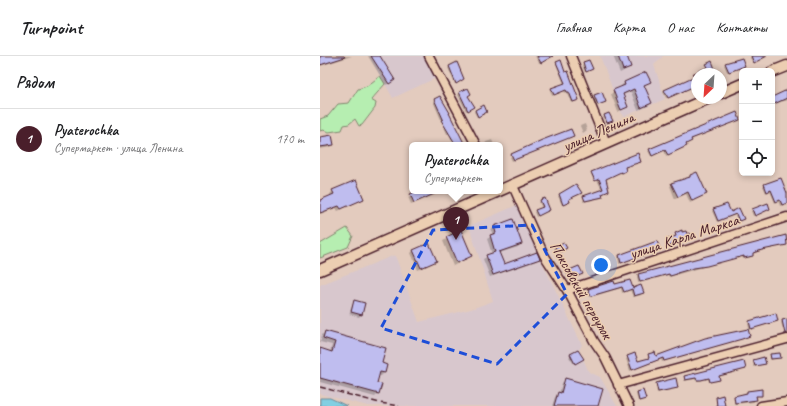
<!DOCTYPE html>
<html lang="ru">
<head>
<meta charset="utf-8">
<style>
  body { margin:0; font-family:Caveat,sans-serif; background:#f6f6f6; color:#202124 }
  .controls { position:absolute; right:12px; top:12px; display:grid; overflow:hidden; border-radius:6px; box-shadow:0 2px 6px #0003 }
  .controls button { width:36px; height:36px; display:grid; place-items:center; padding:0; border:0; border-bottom:1px solid #e0e0e0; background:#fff; color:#202124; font:20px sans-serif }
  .compass { position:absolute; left:371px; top:12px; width:36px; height:36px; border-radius:50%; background:#fff; box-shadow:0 2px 6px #0003; rotate:205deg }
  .you { position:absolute; left:281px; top:209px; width:14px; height:14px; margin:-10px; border:3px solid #fff; border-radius:50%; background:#1a73e8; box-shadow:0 0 0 6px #1a73e833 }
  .badge { display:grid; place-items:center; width:26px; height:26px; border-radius:50%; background:#4a1f2b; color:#fff; font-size:13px; font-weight:700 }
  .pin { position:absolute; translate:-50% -33px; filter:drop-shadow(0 1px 2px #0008) }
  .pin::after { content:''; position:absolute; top:21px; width:14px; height:12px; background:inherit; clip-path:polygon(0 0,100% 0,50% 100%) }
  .popup { position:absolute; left:89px; top:86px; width:94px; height:52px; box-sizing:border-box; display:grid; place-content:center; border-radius:6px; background:#fff; filter:drop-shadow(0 1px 3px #0005); font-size:13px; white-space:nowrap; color:#757577 }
  .popup b { font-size:15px; color:#202124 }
  .popup::after { content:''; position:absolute; left:50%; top:100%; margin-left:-8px; border:8px solid transparent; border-top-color:#fff }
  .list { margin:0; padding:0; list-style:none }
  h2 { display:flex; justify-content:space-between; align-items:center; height:52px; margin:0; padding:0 16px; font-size:17px }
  h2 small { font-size:13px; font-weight:400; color:#757577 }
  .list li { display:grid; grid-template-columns:26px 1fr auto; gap:12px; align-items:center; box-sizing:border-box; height:60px; padding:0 16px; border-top:1px solid #e0e0e0 }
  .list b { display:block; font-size:15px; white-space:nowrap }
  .list p { margin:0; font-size:13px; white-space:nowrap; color:#757577 }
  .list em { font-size:13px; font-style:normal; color:#757577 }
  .icon { flex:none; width:22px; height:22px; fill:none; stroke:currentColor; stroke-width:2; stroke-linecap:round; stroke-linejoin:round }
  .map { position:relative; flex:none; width:467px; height:350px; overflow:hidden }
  header { display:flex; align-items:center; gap:24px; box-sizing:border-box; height:56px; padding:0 20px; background:#fff; border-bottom:1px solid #e0e0e0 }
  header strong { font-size:19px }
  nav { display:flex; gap:22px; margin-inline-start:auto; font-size:14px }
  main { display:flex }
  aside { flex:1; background:#fff }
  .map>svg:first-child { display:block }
</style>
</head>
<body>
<header>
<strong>Turnpoint</strong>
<nav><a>Главная</a><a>Карта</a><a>О нас</a><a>Контакты</a></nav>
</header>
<main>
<aside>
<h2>Рядом<small></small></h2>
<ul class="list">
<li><span class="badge">1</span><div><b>Pyaterochka</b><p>Супермаркет · улица Ленина</p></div><em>170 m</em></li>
</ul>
</aside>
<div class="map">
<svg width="467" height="350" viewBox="0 0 467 350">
  <rect width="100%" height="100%" fill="#e3cbbe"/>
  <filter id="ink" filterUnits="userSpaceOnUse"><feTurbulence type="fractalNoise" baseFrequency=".025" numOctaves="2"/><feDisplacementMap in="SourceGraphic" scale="8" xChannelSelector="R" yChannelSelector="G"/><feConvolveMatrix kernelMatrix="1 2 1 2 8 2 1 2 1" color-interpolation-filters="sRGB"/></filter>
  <g filter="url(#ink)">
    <g fill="#d8c7cd">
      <polygon points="49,0 105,0 118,21 73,42"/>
      <polygon points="280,0 343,0 334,9 345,43 303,61"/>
      <polygon points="197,149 220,202 262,289 259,294 269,316 280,321 297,350 48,350 0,338 0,229 75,199 99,266 151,253 173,245 149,170"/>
    </g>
    <g fill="#b6eeb1" stroke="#80866e">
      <polygon points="60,20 65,28 51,44 56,47 55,52 42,69 39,70 35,63 29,68 24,69 22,74 9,76 3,74 0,75 0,63 8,60 18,48 29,47 38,33 47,30"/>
      <polygon points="27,172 33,180 28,191 0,202 0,188"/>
    </g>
    <polygon fill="#82cfe2" stroke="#6c8999" points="0,342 10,342 27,350 0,350"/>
    <g fill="#0003">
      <polygon points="3,0 32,0 0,10 0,1"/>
      <polygon points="48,0 58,0 71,26 66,29"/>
      <polygon points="215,0 225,0 225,4 219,7"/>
      <polygon points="293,0 306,0 310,11 300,17"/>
      <polygon points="431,0 441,0 441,3 433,7 430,2"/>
      <polygon points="269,5 272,13 265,16 262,9"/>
      <polygon points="237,7 258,44 252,47 247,36 245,37 244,35 232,40 230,34 244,28 236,8"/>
      <polygon points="406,8 423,10 407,16 404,9"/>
      <polygon points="129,11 143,23 135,28 128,12"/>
      <polygon points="377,21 377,30 346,42 343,36 344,35"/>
      <polygon points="329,26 324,30 331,47 328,50 318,54 311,36 302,39 306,51 298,56 291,38 294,35 302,32 301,30 304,27"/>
      <polygon points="467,35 467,44 454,48 452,42"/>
      <polygon points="140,37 147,40 152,52 146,55 138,39"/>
      <polygon points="275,40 283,47 277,50 274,42"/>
      <polygon points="114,44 144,89 134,89 129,78 127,78 113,45"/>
      <polygon points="155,54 166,56 157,61 154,56"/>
      <polygon points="285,60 292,65 286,68 283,61"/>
      <polygon points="419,64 370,84 365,91 346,100 344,94 331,100 328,95"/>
      <polygon points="265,68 267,74 263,77 260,70"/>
      <polygon points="253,80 192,105 190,101 222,84"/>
      <polygon points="0,82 13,88 11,91 0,93"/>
      <polygon points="172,84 174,89 165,89 166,86"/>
      <polygon points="320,106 304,112 304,116 301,118 300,116 285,123 288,135 282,139 281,142 263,146 264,141 282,134 277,124 274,125 271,118 272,117"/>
      <polygon points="370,120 386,138 370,147 366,138 355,143 350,130"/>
      <polygon points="445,129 467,139 467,148 460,150 458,145 455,147 450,135 446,137 443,130"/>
      <polygon points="259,132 261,137 248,143 248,147 242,149 238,140"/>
      <polygon points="13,135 43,143 18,155 16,152 0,158 0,145 11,141 10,138"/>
      <polygon points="99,135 120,135 91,148 88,141"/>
      <polygon points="220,145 227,155 216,161 214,156 222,152 219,146"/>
      <polygon points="438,151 449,153 433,160 431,155"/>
      <polygon points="394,154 410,157 419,154 423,163 418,166 415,159 397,166 392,155"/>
      <polygon points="192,165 200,188 198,191 179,197 183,209 219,202 216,205 170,221 163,203 172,198 167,183 173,179 171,174 174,171"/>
      <polygon points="141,176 151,200 133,210 123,185"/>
      <polygon points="356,178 371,182 348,191 346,186 355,181"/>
      <polygon points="467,180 466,189 439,195 432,198 431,201 423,203 422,200 355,219 349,221 348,219 318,227 317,220 318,219"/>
      <polygon points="336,186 339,193 337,194 299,208 298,201 299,200"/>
      <polygon points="236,192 244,193 236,197 234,193"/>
      <polygon points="94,194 116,205 98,214 91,197"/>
      <polygon points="280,206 289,210 280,214 278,208"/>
      <polygon points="247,216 262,218 249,224 246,217"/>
      <polygon points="309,225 312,233 320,231 322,237 321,239 313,241 310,234 302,237 301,232 270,241 268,235"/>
      <polygon points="34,245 41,259 39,261 29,258"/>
      <polygon points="467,263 467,272 463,273 461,266"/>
      <polygon points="457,265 428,274 429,280 428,281 342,306 341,303 310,315 306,303 314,299 317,306 328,303 328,299 334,297 336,301 386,283 429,273 428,267 429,266"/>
      <polygon points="5,276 61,308 64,317 61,320 58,319 55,328 60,329 58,338 55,341 0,326 0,293 10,296 12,289 0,286 2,279"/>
      <polygon points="258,295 261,304 254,308 249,301"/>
      <polygon points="451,299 460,301 450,304"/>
      <polygon points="434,305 445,308 433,311"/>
      <polygon points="425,313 398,321 397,325 389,326 388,323 379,325 376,325 375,323 364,325 365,321"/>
      <polygon points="245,324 277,349 281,350 232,350 235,341 239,338 242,327"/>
      <polygon points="337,328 357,332 337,337 336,329"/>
      <polygon points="323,335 325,343 318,345 316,338"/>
      <polygon points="427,336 441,339 435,341 434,346 414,348 414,341"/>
      <polygon points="396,342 404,350 396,350"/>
    </g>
    <g fill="#bfbdef" stroke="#4a1f2b">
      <polygon points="0,0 24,0 25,1 0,9"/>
      <polygon points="51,0 60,0 75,24 69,28"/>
      <polygon points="217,0 233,0 221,7"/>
      <polygon points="298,0 307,0 311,11 303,14"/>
      <polygon points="431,0 447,0 434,7"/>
      <polygon points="422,2 425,10 409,16 405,7"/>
      <polygon points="241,4 245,16 248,15 259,44 253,46 249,36 247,36 246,34 234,39 231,32 245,27 236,6"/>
      <polygon points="269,4 273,13 266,16 263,6"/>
      <polygon points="392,5 395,13 384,18 372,18 388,11 386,8"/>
      <polygon points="137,6 144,23 136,28 129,10"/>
      <polygon points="326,16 331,26 324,29 332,47 321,52 314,33 303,38 308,51 301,54 293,34 305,29 304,26"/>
      <polygon points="375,20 377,29 348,42 344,34"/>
      <polygon points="148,32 151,38 148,40 155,51 148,55 139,36"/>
      <polygon points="467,34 467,42 452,49 452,41"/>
      <polygon points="282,36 286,46 278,49 274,39"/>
      <polygon points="120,40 130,57 129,57 145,89 136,89 121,64 123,63 114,43"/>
      <polygon points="164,49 167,56 158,61 155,54"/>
      <polygon points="417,56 420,64 371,83 372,85 366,88 367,90 348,99 345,94 332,100 329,93"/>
      <polygon points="289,57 293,65 287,67 284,59"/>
      <polygon points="251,73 254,80 194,104 191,98 222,84"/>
      <polygon points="12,79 14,89 0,91 0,81"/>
      <polygon points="318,97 321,106 305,111 306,115 302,117 301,116 286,123 289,135 282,138 283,141 265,145 263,140 283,133 279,123 275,125 271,116"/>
      <polygon points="377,116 387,138 372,145 368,136 358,141 351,127 370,121 370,119"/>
      <polygon points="461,122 467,137 467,147 462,149 460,144 456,146 451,134 447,136 444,128"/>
      <polygon points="36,124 44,143 21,153 19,150 0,157 0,144 14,138 12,134"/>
      <polygon points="256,128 262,137 249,143 250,146 243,149 239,138"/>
      <polygon points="97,135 121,135 94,147 90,138"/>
      <polygon points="225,142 230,154 218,160 215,154 223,151 220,144"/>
      <polygon points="448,147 450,153 435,160 432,153"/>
      <polygon points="407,148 411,156 419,152 424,163 419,165 416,158 398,165 393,153"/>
      <polygon points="193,163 202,188 179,196 184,208 217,196 220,203 173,219 166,199 175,196 170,179 176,177 174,170"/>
      <polygon points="141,174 152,200 137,207 126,181"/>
      <polygon points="362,174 362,176 366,175 367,178 370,177 372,182 349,190 346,184 356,180 355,177"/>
      <polygon points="466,179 467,189 442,194 433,197 433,200 424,202 424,200 387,210 374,212 357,217 357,218 350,220 349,218 320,226 318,218"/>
      <polygon points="337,185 340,193 301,207 299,199"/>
      <polygon points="109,187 117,205 101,212 93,194"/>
      <polygon points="244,187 247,192 238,197 235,191"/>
      <polygon points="288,203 291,211 282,213 279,205"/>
      <polygon points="259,210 263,218 250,223 247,215"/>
      <polygon points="310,224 313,232 321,229 324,237 314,240 312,233 304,236 302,231 271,240 268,233 294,225 295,228"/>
      <polygon points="34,244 45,247 42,259 31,256"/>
      <polygon points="456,257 458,265 431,273 429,265"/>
      <polygon points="467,263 467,278 465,278 462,264"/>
      <polygon points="428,273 430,280 422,283 344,305 343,302 312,314 307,300 315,297 318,305 329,302 328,298 335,296 336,300 385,282"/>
      <polygon points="5,275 66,292 62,307 67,309 65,317 60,316 57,327 62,328 59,338 0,322 0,292 12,296 15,286 3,282"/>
      <polygon points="258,294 264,303 255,308 250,298"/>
      <polygon points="460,297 461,302 451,303 450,298"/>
      <polygon points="444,301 446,308 435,310 433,304"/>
      <polygon points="424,305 426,313 399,320 400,324 390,326 389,322 381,324 377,324 376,322 365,324 364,320"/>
      <polygon points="245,322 283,333 278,350 234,350 238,336 241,337"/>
      <polygon points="356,322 358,332 338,336 336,327"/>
      <polygon points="442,333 442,340 436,340 437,344 415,347 414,340 427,337 427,335"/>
      <polygon points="323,334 326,343 319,345 317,336"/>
      <polygon points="403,339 405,350 397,350 396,341"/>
    </g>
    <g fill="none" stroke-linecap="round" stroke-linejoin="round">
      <g stroke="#4a1f2b" stroke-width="11">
        <g id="minor">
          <polyline points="109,0 156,89"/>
          <polyline points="251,0 286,87"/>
          <polyline points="193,130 224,199 247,234 274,285 285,301 309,350"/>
          <polyline points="247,234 467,161"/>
          <polyline points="298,329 467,283"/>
          <polyline points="441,350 467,346"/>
        </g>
      </g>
      <g stroke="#4a1f2b" stroke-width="13">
        <g id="major">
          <polyline points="452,16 467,10"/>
          <polyline points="401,37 422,28"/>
          <polyline points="0,214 389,42"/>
        </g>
      </g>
      <use href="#minor" stroke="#ecceb2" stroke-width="8"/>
      <use href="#major" stroke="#ecceb2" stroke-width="10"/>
      <polyline stroke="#4a1f2b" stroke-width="1.5" stroke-dasharray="6 3" stroke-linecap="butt" points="0,331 60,347 79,350"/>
    </g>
  </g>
  <path fill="none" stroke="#1d4ed8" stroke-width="3" stroke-dasharray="8 5" stroke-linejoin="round" d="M212,169l35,69 -70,70 -116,-36 52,-98z"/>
  <g text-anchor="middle" stroke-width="3" stroke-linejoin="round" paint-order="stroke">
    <g font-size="16" fill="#4a1f2b" stroke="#ecceb2">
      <text transform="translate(278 75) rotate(-24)" y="6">улица Ленина</text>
      <text transform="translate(364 180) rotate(-18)" y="6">улица Карла Маркса</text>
      <text transform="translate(262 234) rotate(60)" y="6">Поксовский переулок</text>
    </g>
  </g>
</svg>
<div class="controls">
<button>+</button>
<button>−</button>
<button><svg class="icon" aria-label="locate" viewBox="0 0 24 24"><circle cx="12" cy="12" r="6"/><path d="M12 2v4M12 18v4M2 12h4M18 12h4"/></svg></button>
</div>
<svg class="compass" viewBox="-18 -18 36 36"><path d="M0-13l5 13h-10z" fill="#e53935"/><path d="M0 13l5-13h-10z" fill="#757577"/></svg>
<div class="you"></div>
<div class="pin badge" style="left:136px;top:184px">1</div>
<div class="popup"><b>Pyaterochka</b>Супермаркет</div>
</div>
</main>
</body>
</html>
